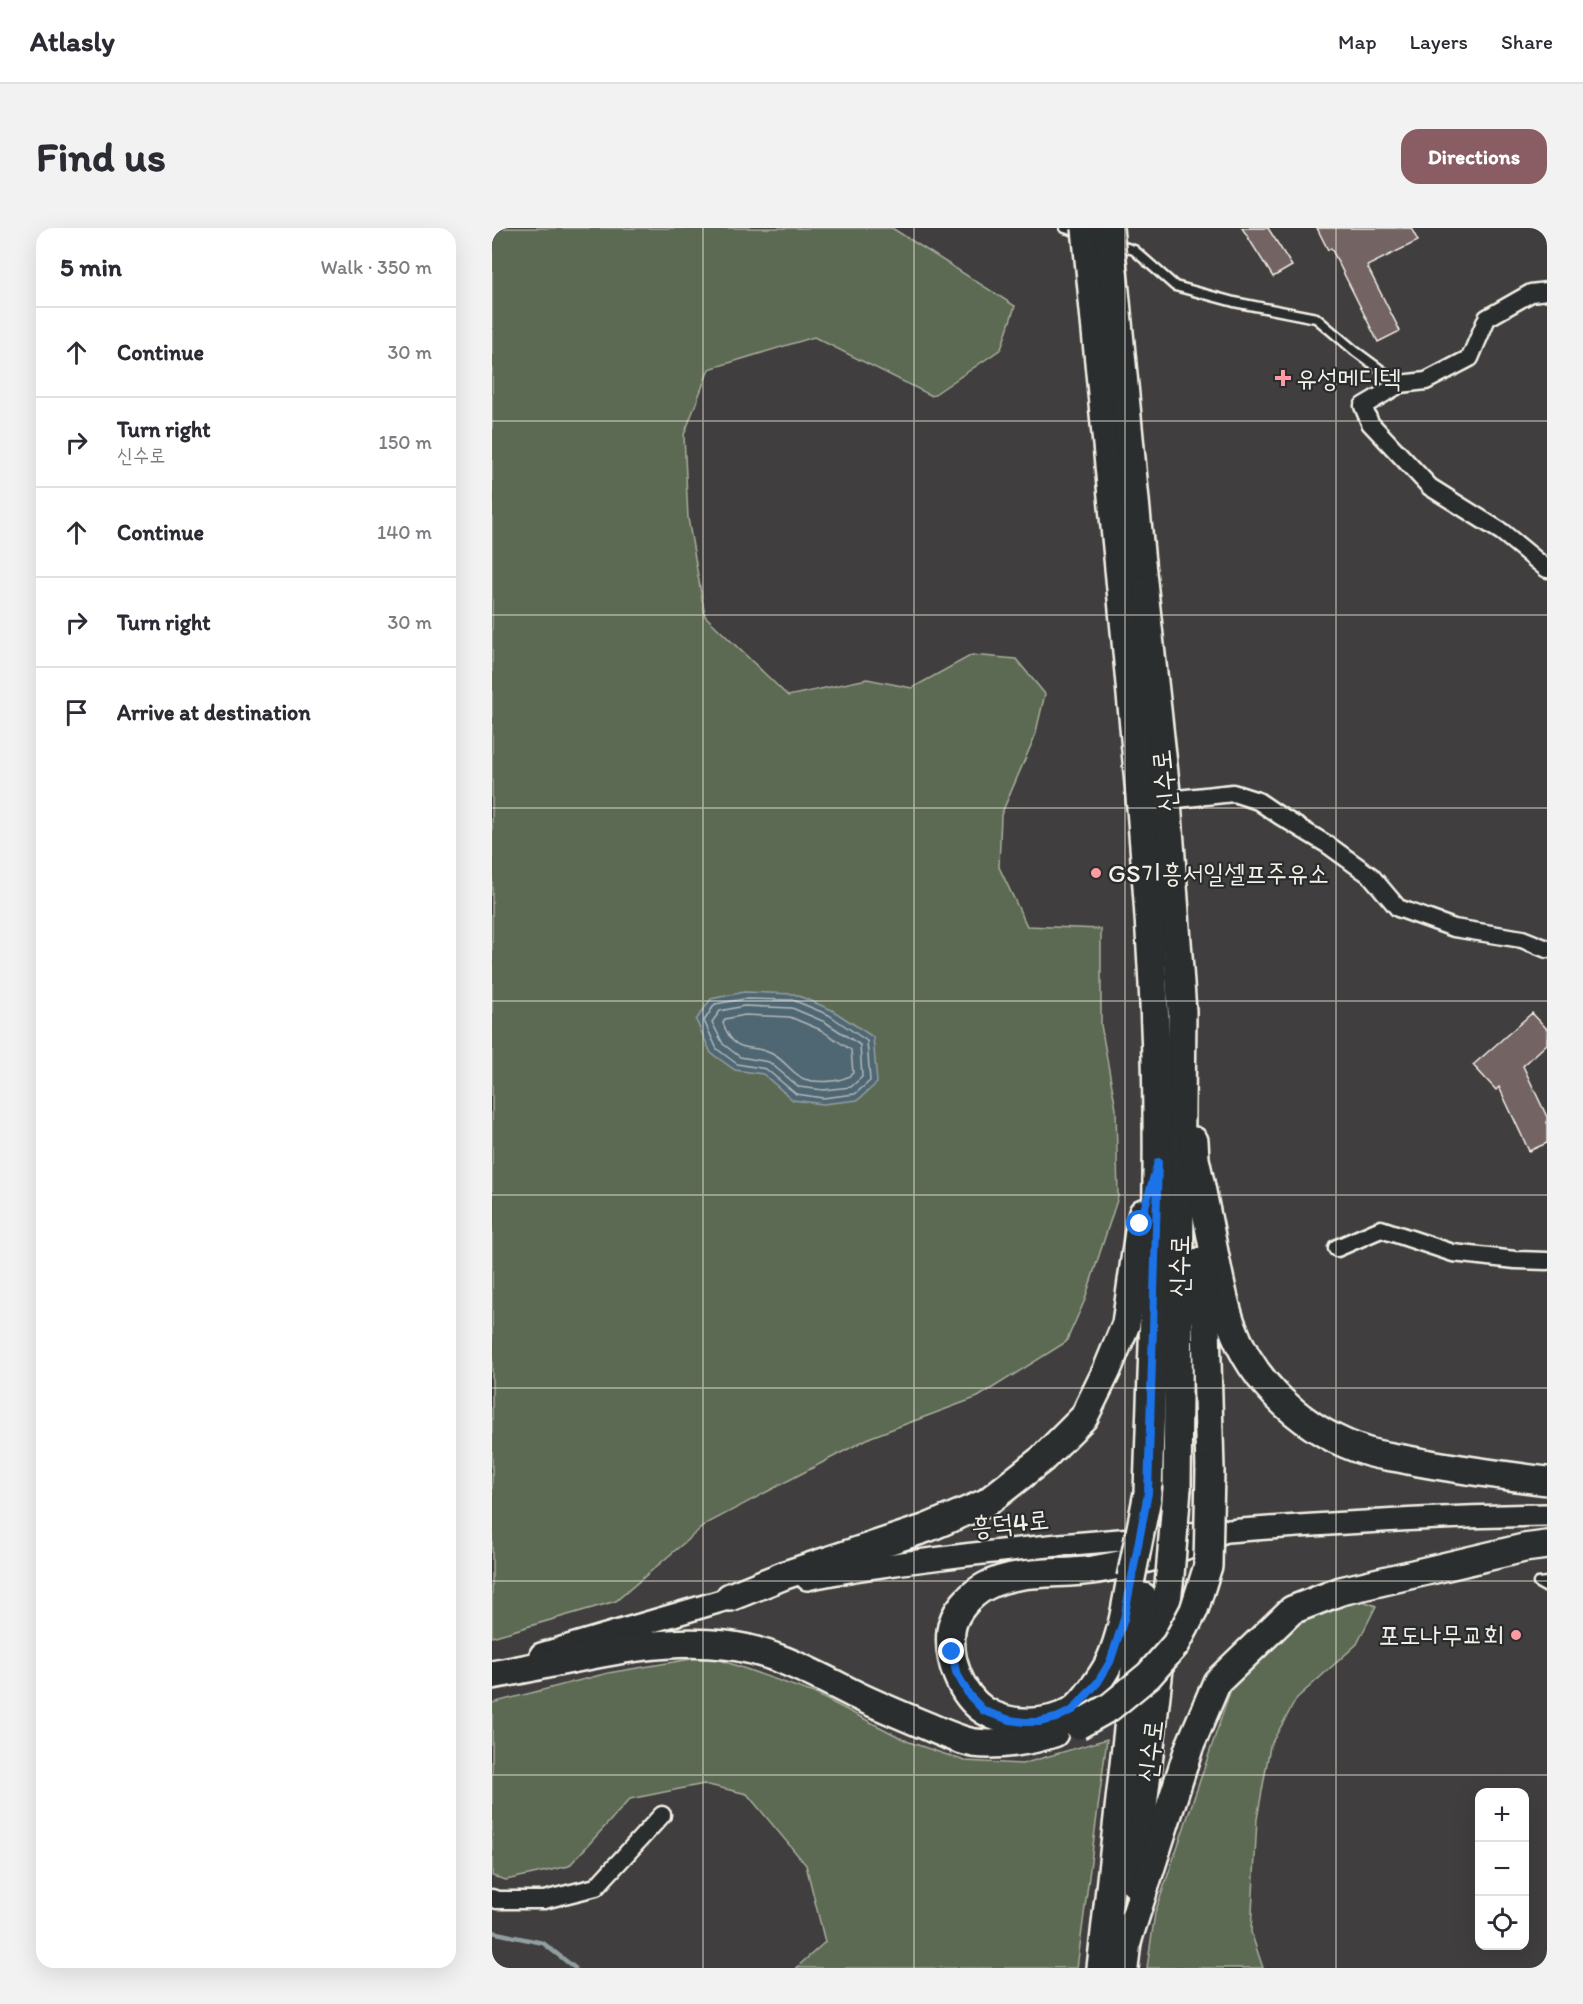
<!DOCTYPE html>
<html lang="en">
<head>
<meta charset="utf-8">
<style>
  body { margin:0; font-family:Itim,"Poor Story",sans-serif; background:#f2f2f3; color:#2b2b33 }
  .controls { position:absolute; right:18px; bottom:18px; display:grid; overflow:hidden; border-radius:12px; box-shadow:0 6px 24px #0002 }
  .controls button { width:54px; height:54px; display:grid; place-items:center; padding:0; border:0; border-bottom:2px solid #e1e1e2; background:#fff; color:#2b2b33; font:30px sans-serif }
  .stop { position:absolute; width:18px; height:18px; margin:-14px; border:4px solid #1a73e8; border-radius:50%; background:#fff }
  .stop.end { background:#1a73e8; border-color:#fff; box-shadow:0 2px 6px #0008 }
  .list { margin:0; padding:0; list-style:none }
  h2 { display:flex; justify-content:space-between; align-items:center; height:78px; margin:0; padding:0 24px; font-size:26px }
  h2 small { font-size:20px; font-weight:400; color:#7c7c81 }
  .list li { display:grid; grid-template-columns:39px 1fr auto; gap:18px; align-items:center; box-sizing:border-box; height:90px; padding:0 24px; border-top:2px solid #e1e1e2 }
  .list b { display:block; font-size:22px; white-space:nowrap }
  .list p { margin:0; font-size:20px; white-space:nowrap; color:#7c7c81 }
  .list em { font-size:20px; font-style:normal; color:#7c7c81 }
  .icon { flex:none; width:33px; height:33px; fill:none; stroke:currentColor; stroke-width:2; stroke-linecap:round; stroke-linejoin:round }
  .map { position:relative; flex:none; width:1055px; height:1740px; overflow:hidden; border-radius:18px }
  header { display:flex; align-items:center; gap:36px; box-sizing:border-box; height:84px; padding:0 30px; background:#fff; border-bottom:2px solid #e1e1e2 }
  header strong { font-size:28px }
  nav { display:flex; gap:33px; margin-inline-start:auto; font-size:21px }
  .intro { display:flex; align-items:center; justify-content:space-between; box-sizing:border-box; height:144px; padding:0 36px }
  h1 { margin:0; font-size:42px }
  .button { padding:15px 27px; border-radius:18px; background:#8a5d65; color:#fff; font-size:21px; font-weight:700 }
  main { display:flex; gap:36px; padding:0 36px }
  aside { flex:1; background:#fff; border-radius:18px; box-shadow:0 6px 24px #0002 }
  .map>svg:first-child { display:block }
</style>
</head>
<body>
<header>
<strong>Atlasly</strong>
<nav><a>Map</a><a>Layers</a><a>Share</a></nav>
</header>
<div class="intro"><h1>Find us</h1><a class="button">Directions</a></div>
<main>
<aside>
<h2>5 min<small>Walk · 350 m</small></h2>
<ul class="list">
<li><svg class="icon" aria-label="ahead" viewBox="0 0 24 24"><path d="M12 20V5M6 11l6-6 6 6"/></svg><div><b>Continue</b></div><em>30 m</em></li>
<li><svg class="icon" aria-label="right" viewBox="0 0 24 24"><path d="M7 20v-9h11M14 6l5 5-5 5"/></svg><div><b>Turn right</b><p>신수로</p></div><em>150 m</em></li>
<li><svg class="icon" aria-label="ahead" viewBox="0 0 24 24"><path d="M12 20V5M6 11l6-6 6 6"/></svg><div><b>Continue</b></div><em>140 m</em></li>
<li><svg class="icon" aria-label="right" viewBox="0 0 24 24"><path d="M7 20v-9h11M14 6l5 5-5 5"/></svg><div><b>Turn right</b></div><em>30 m</em></li>
<li><svg class="icon" aria-label="arrive" viewBox="0 0 24 24"><path d="M6 21V4h12l-3 4 3 4H6"/></svg><div><b>Arrive at destination</b></div></li>
</ul>
</aside>
<div class="map">
<svg width="1055" height="1740" viewBox="0 0 1055 1740">
  <rect width="100%" height="100%" fill="#403e3e"/>
  <filter id="ink" filterUnits="userSpaceOnUse"><feTurbulence type="fractalNoise" baseFrequency=".0167" numOctaves="2"/><feDisplacementMap in="SourceGraphic" scale="12" xChannelSelector="R" yChannelSelector="G"/><feConvolveMatrix kernelMatrix="1 2 1 2 8 2 1 2 1" color-interpolation-filters="sRGB"/></filter>
  <g filter="url(#ink)">
    <g fill="#5d6b53" stroke="#a8ae9e" stroke-width="1.5">
      <polygon points="0,0 400,0 523,78 509,121 440,168 322,109 217,141 192,207 196,290 213,388 296,468 375,451 420,460 480,427 524,431 553,466 543,508 509,587 507,639 535,698 609,701 609,797 624,881 626,969 592,1074 574,1114 486,1169 379,1209 214,1296 124,1373 0,1409"/>
      <polygon points="861,1369 884,1378 865,1416 805,1470 778,1518 765,1591 759,1704 771,1740 655,1740 663,1685 738,1464 777,1411 820,1382"/>
      <polygon points="217,1428 322,1465 417,1514 473,1533 530,1536 615,1511 585,1740 304,1740 333,1714 314,1637 255,1566 212,1556 138,1571 77,1638 14,1652 0,1648 0,1475 116,1445"/>
    </g>
    <polygon fill="#4f6673" stroke="#919ea2" stroke-width="1.5" points="252,764 302,766 340,782 381,809 385,855 366,872 331,876 301,872 271,846 243,842 219,825 204,792 219,771"/>
    <g fill="none" stroke-linecap="round" stroke-linejoin="round">
      <g stroke="#b2b9b9" stroke-width="1.5">
        <polygon points="252,771 301,772 337,787 375,813 378,853 363,866 331,870 304,866 274,841 245,836 225,821 212,793 223,776"/>
        <polygon points="252,778 300,780 333,794 368,817 370,849 359,859 331,862 307,859 277,834 248,829 231,816 220,794 228,783"/>
        <path d="M253,787l45,2 31,13 30,20 2,23c-10,10 -36,10 -49,6 -11,-5 -19,-18 -30,-24 -22,-14 -38,4 -51,-32l2,-4z"/>
      </g>
      <polyline stroke="#919ea2" stroke-width="4.5" points="0,1704 51,1715 83,1740"/>
    </g>
    <g fill="#736463" stroke="#f4f1e8" stroke-width="1.5">
      <polygon points="750,0 776,0 800,38 781,49"/>
      <polygon points="825,0 919,0 926,13 875,38 908,103 886,114 839,20 836,22"/>
      <polygon points="1040,785 1055,801 1055,816 1031,838 1055,889 1055,915 1037,923 1007,859 1004,862 981,837"/>
    </g>
    <g fill="none" stroke-linecap="round" stroke-linejoin="round">
      <g stroke="#f4f1e8" stroke-width="13">
        <g id="service">
          <polyline points="573,0 590,5"/>
          <polyline points="622,16 642,22 683,58 742,74 824,90 863,123 908,156"/>
          <polyline points="1055,1354 1046,1355 1055,1360"/>
        </g>
      </g>
      <g stroke="#f4f1e8" stroke-width="21">
        <g id="minor">
          <polyline points="1055,63 1039,65 995,90 978,130 934,153 908,156 871,178 878,195 938,259 1010,304 1055,341"/>
          <polyline points="667,573 741,565 766,573 788,588 836,617 879,648 906,680 962,700 1030,711 1055,721"/>
          <polyline points="845,1020 889,1001 961,1025 1023,1032 1055,1033"/>
          <polyline points="0,1670 5,1672 52,1672 104,1659 170,1587"/>
        </g>
      </g>
      <g stroke="#f4f1e8" stroke-width="26">
        <g id="tertiary">
          <path d="M315,1351c34,-8 68,-12 103,-17 66,-9 132,-16 198,-21 146,-13 293,-24 439,-26"/>
          <polyline points="49,1426 253,1366"/>
        </g>
      </g>
      <g stroke="#f4f1e8" stroke-width="32">
        <g id="primary">
          <polyline points="649,335 675,573 690,784 685,1260"/>
          <path d="M627,340c14,145 28,290 35,436 8,163 -1,326 -6,489"/>
          <path d="M702,913l1,18c7,31 13,62 19,93 5,24 9,48 17,71 21,61 75,110 137,129 13,4 27,5 40,8 46,9 92,15 139,21"/>
          <polyline points="710,1033 714,1098 718,1242"/>
          <path d="M639,1350c-5,28 -9,56 -21,83 -6,13 -27,43 -38,50 -24,15 -63,15 -87,0 -25,-16 -37,-52 -34,-80 2,-19 20,-37 35,-45 32,-17 73,-11 107,-16 23,-4 54,-11 75,-18 17,-6 34,-14 50,-21"/>
          <polyline points="238,1369 293,1347 435,1300 494,1275 550,1231 592,1189 615,1142 634,1096 648,996 651,985"/>
          <path d="M0,1447c77,-13 154,-39 233,-30 47,5 89,29 131,50 23,11 47,21 71,31 14,6 31,14 47,17 24,3 57,-2 80,-10"/>
          <polyline points="642,1655 678,1347"/>
          <polyline points="635,1714 697,1520 725,1454 800,1382 849,1363 1032,1320 1055,1317"/>
          <polyline points="609,1740 651,1369"/>
          <polyline points="632,1740 637,1696"/>
        </g>
      </g>
      <use href="#service" stroke="#2a2d2e" stroke-width="8"/>
      <use href="#minor" stroke="#2a2d2e" stroke-width="16"/>
      <use href="#tertiary" stroke="#2a2d2e" stroke-width="21"/>
      <use href="#primary" stroke="#2a2d2e" stroke-width="27"/>
      <g stroke="#f4f1e8" stroke-width="32" stroke-linecap="butt">
        <g id="primary-bridge">
          <polyline points="594,0 627,340"/>
          <polyline points="617,0 649,335"/>
          <polyline points="678,1347 685,1260"/>
          <polyline points="639,1350 656,1265"/>
          <polyline points="586,1497 618,1479 657,1447 684,1416 702,1382 716,1338 718,1242"/>
        </g>
      </g>
      <use href="#primary-bridge" stroke="#2a2d2e" stroke-width="27"/>
    </g>
  </g>
  <g fill="none" stroke-linecap="round" stroke-linejoin="round" filter="url(#ink)">
    <polyline stroke="#1a73e8" stroke-width="8" points="460,1424 464,1444 477,1467 492,1483 518,1492 532,1494 547,1494 564,1490 581,1482 606,1454 618,1434 632,1391 656,1265 666,934 648,996"/>
  </g>
  <path fill="none" stroke="#f4f1e8" stroke-width="1.5" stroke-opacity="0.55" d="M211,0v1740M422,0v1740M633,0v1740M844,0v1740M0,193h1055M0,387h1055M0,580h1055M0,773h1055M0,967h1055M0,1160h1055M0,1353h1055M0,1547h1055"/>
  <g fill="#ff9aa2" stroke="#2a2d2e" stroke-width="2">
    <path d="M788 141h6v6h6v6h-6v6h-6v-6h-6v-6h6z"/>
    <circle cx="604" cy="645" r="6"/>
    <circle cx="1024" cy="1407" r="6"/>
  </g>
  <g text-anchor="middle" stroke-width="4.5" stroke-linejoin="round" paint-order="stroke">
    <g font-size="26" fill="#f4f1e8" stroke="#2a2d2e" text-anchor="start">
      <text x="804" y="159">유성메디텍</text>
      <text x="616" y="654">GS기흥서일셀프주유소</text>
      <text x="1012" y="1416" text-anchor="end">포도나무교회</text>
    </g>
    <g font-size="26" fill="#f4f1e8" stroke="#2a2d2e">
      <text transform="translate(672 553) rotate(-96)" y="9">신수로</text>
      <text transform="translate(687 1038) rotate(-89)" y="9">신수로</text>
      <text transform="translate(518 1295) rotate(-6)" y="9">흥덕4로</text>
      <text transform="translate(658 1523) rotate(-83)" y="9">신수로</text>
    </g>
  </g>
</svg>
<div class="controls">
<button>+</button>
<button>−</button>
<button><svg class="icon" aria-label="locate" viewBox="0 0 24 24"><circle cx="12" cy="12" r="6"/><path d="M12 2v4M12 18v4M2 12h4M18 12h4"/></svg></button>
</div>
<div class="stop" style="left:648px;top:996px"></div>
<div class="stop end" style="left:460px;top:1424px"></div>
</div>
</main>
</body>
</html>
